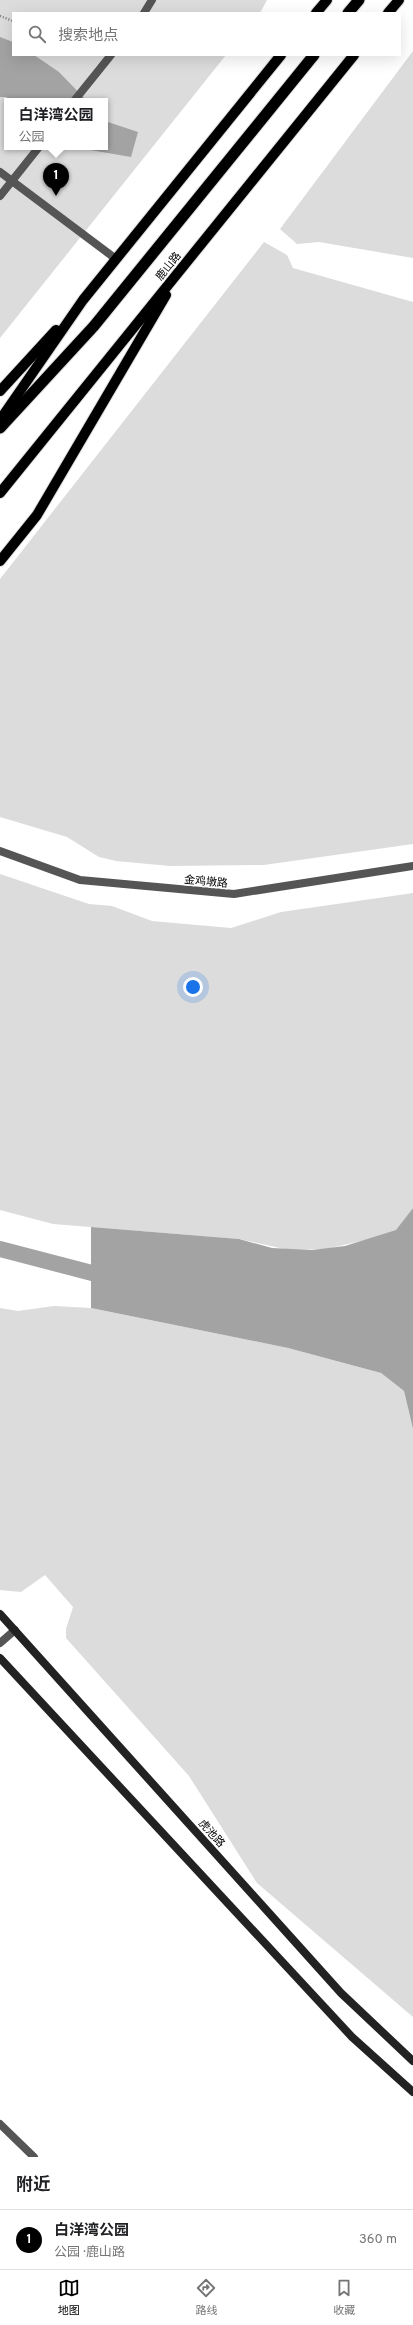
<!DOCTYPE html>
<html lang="zh">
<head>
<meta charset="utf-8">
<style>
  body { margin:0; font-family:Overpass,"Noto Sans SC",sans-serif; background:#f6f6f6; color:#202124 }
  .you { position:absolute; left:193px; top:987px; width:14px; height:14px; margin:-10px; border:3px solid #fff; border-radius:50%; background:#1a73e8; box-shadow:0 0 0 6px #1a73e833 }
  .badge { display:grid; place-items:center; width:26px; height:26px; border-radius:50%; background:#000; color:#fff; font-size:13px; font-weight:700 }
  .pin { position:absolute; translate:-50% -33px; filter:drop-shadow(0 1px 2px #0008) }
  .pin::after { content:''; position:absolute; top:21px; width:14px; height:12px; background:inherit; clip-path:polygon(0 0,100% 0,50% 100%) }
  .popup { position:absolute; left:4px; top:98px; width:104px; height:52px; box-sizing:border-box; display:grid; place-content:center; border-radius:0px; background:#fff; filter:drop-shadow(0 1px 3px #0005); font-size:13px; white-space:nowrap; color:#757577 }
  .popup b { font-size:15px; color:#202124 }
  .popup::after { content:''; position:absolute; left:50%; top:100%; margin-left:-8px; border:8px solid transparent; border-top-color:#fff }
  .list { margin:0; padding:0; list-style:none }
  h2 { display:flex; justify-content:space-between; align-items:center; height:52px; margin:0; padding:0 16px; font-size:17px }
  h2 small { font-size:13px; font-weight:400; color:#757577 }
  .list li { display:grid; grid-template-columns:26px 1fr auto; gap:12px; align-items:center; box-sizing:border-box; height:60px; padding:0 16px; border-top:1px solid #e0e0e0 }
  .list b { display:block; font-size:15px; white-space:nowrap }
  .list p { margin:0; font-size:13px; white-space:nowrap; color:#757577 }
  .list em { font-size:13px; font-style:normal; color:#757577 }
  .icon { flex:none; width:22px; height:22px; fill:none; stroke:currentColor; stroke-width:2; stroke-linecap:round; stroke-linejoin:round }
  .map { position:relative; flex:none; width:413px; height:2157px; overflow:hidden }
  .search { position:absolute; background:#fff; box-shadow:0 4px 16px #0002; left:12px; right:12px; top:12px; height:44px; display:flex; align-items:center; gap:10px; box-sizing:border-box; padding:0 14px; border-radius:0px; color:#757577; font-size:15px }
  .sheet { height:112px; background:#fff }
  nav { display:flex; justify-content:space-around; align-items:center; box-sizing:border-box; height:56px; border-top:1px solid #e0e0e0; background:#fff; font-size:11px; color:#757577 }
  nav a { display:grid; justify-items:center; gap:2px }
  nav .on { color:#000 }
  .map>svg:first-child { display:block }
</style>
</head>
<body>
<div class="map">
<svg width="413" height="2157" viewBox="0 0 413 2157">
  <rect width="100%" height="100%" fill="#fff"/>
  <g fill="#dcdcdc" fill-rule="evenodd">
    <path d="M0,0h267l-7,13h-247v42h213l-226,283zM7,101h98v46h-98z"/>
    <polygon points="413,51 413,258 319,242 297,244 280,229"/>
    <polygon points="264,242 287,255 293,268 413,302 413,844 264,865 170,866 116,861 99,857 67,837 0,817 0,579"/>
    <polygon points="0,874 89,904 112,906 152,921 231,928 281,912 413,893 413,1208 397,1230 370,1239 326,1249 289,1250 239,1239 53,1224 0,1210"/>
    <polygon points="54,1306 91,1308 288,1348 381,1373 404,1391 413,1429 413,2017 257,1883 189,1776 66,1638 66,1629 73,1607 45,1575 21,1592 0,1590 0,1308 18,1311"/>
  </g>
  <g fill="#a3a3a3">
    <polygon points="0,37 13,42 13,55 34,55 59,72 87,101 13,101 6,97 0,97"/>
    <polygon points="105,119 108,122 138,132 131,157 73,147 105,147"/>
    <polygon points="413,1208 413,1429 404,1391 381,1373 288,1348 91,1308 91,1227 239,1239 272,1248 312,1250 345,1246 396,1230"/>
  </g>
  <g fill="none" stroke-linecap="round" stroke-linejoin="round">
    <polyline stroke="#a3a3a3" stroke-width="16" points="0,1249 92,1273 111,1274"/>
    <g stroke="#dbdbdb" stroke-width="12">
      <g id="primary">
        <polyline points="316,13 327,0"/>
        <polyline points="388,13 399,0"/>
        <polyline points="0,391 56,330"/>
        <polyline points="0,420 83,300 281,55"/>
        <polyline points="0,493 354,55"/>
        <polyline points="0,561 37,515 166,295"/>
      </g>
    </g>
    <g stroke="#dbdbdb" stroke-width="13">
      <g id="trunk">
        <polyline points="348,13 359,0"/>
        <polyline points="0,428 94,326 314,55"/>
      </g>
    </g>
    <polyline stroke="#777" stroke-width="2.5" stroke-dasharray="1 2" stroke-linecap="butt" points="0,16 13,21"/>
    <g stroke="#555" stroke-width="8">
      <polyline points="144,13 152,0"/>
      <polyline points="74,101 111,55"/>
      <polyline points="0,172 116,259"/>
      <polyline points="0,196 39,147"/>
    </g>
    <g stroke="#555" stroke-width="8">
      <polyline points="0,1643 15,1630"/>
      <polyline points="0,2124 34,2157"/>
    </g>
    <polyline stroke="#555" stroke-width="8" points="0,851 80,880 234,894 413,866"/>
    <g stroke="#222" stroke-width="8">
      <polyline points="0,1614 341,1993 413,2061"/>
      <polyline points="0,1658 352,2037 413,2092"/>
    </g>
    <use href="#primary" stroke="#000" stroke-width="10"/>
    <use href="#trunk" stroke="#000" stroke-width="11"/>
  </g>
  <g text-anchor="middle" stroke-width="3.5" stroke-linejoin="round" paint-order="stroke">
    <g font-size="11" fill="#000" stroke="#fff">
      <text transform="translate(168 266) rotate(-51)" y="4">鹿山路</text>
      <text transform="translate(206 881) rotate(5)" y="4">金鸡墩路</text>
      <text transform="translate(212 1833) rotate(48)" y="4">虎池路</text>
    </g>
  </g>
</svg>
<div class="you"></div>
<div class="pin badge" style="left:56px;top:196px">1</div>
<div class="popup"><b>白洋湾公园</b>公园</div>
<div class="search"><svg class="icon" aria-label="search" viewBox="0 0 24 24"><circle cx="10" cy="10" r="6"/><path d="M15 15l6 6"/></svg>搜索地点</div>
</div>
<section class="sheet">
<h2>附近<small></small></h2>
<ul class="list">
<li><span class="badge">1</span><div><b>白洋湾公园</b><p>公园 · 鹿山路</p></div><em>360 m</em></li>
</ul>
</section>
<nav>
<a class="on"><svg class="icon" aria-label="map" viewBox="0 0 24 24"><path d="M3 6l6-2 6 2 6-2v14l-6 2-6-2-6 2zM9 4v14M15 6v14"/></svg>地图</a>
<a><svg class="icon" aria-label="directions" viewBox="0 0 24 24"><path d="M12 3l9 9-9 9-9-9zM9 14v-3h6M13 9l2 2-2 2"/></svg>路线</a>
<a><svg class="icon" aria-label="saved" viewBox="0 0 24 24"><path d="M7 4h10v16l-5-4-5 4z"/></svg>收藏</a>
</nav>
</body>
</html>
